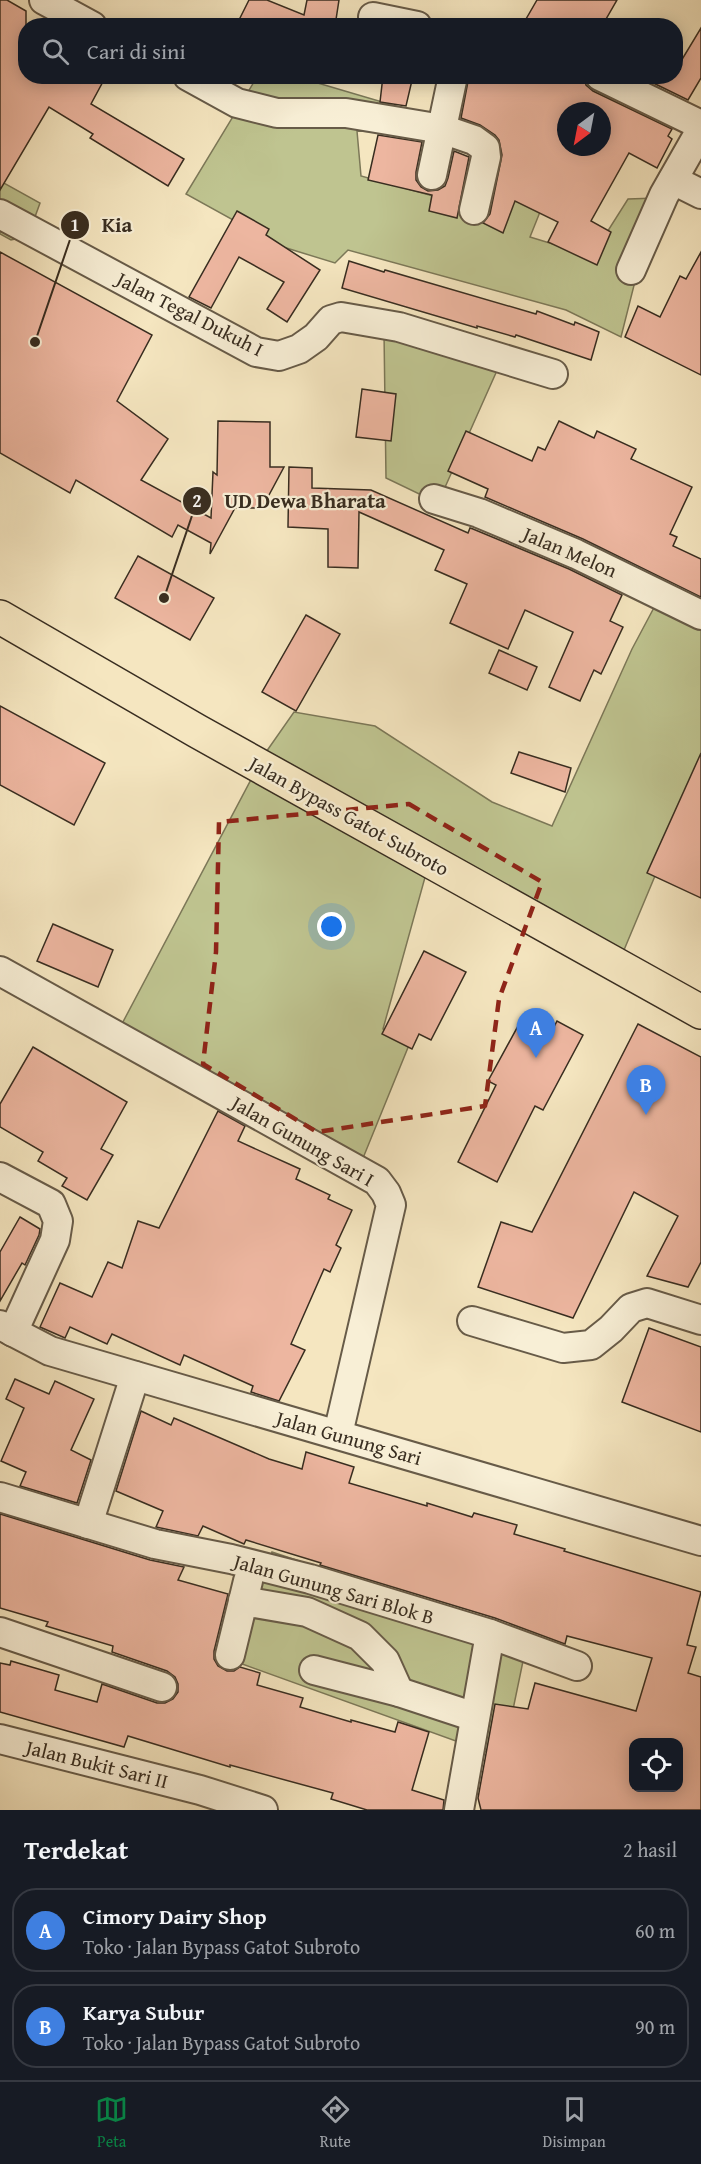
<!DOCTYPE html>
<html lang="id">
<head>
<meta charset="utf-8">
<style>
  body { margin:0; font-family:"Gentium Book Plus",serif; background:#20242c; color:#f1f3f6 }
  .controls { position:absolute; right:18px; bottom:18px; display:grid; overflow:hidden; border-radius:12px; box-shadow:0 3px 15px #0003 }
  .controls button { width:54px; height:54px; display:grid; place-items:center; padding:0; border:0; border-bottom:2px solid #363941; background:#171b24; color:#f1f3f6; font:30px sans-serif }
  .compass { position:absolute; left:557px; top:102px; width:54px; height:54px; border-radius:50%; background:#171b24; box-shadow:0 3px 15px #0003; rotate:212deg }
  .you { position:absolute; left:332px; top:927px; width:21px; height:21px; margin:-15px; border:4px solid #fff; border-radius:50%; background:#1a73e8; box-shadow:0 0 0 9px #1a73e833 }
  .badge { display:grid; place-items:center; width:39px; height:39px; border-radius:50%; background:#0b8043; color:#fff; font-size:20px; font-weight:700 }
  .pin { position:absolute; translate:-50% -50px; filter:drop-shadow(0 2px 3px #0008) }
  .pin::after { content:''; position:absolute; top:32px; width:21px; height:18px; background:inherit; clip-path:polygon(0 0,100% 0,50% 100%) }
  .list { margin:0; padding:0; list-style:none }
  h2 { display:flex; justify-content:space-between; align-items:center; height:78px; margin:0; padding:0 24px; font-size:26px }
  h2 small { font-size:20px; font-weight:400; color:#9ea1a6 }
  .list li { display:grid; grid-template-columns:39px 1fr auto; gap:18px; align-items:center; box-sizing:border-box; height:84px; margin:0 12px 12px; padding:0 12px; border:2px solid #363941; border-radius:24px }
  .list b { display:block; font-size:22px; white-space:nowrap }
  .list p { margin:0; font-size:20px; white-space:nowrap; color:#9ea1a6 }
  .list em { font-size:20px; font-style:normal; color:#9ea1a6 }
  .icon { flex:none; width:33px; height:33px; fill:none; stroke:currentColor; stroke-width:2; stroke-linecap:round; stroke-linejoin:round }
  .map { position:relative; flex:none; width:701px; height:1810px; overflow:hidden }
  .search { position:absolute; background:#171b24; box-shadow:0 3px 15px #0003; left:18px; right:18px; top:18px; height:66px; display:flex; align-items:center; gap:15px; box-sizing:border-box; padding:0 21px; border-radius:24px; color:#9ea1a6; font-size:22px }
  .sheet { height:270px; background:#171b24 }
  nav { display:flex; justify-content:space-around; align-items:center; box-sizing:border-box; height:84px; border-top:2px solid #363941; background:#171b24; font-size:16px; color:#9ea1a6 }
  nav a { display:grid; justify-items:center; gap:3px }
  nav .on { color:#0b8043 }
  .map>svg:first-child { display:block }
</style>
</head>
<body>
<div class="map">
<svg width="701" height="1810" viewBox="0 0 701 1810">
  <rect width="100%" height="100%" fill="#f5e6c0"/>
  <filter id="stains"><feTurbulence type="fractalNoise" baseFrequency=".00333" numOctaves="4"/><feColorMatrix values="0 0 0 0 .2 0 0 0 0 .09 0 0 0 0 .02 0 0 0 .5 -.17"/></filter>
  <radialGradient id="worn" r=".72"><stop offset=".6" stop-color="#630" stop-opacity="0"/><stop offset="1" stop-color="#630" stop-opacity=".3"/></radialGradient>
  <g fill="#bfc490" stroke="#7c7858" stroke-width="1.5">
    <polygon points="294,76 406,109 401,133 357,131 361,176 433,196 486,215 503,189 542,207 530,237 592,256 628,199 656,198 621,337 566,310 348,250 335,263 280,246 186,194 257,77"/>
    <polygon points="0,181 40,203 28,236 11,240 0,234"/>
    <polygon points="384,332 499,366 438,503 386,478"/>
    <polygon points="657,602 701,609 701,766 624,950 432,852 383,1029 409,1045 361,1163 115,1037 264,755 294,712 375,726 492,802 552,826 632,649"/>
    <polygon points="272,1552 528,1637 503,1758 234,1661"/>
  </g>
  <g fill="#edb6a0" stroke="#382d20" stroke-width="1.5" fill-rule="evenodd">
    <polygon points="0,0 7,0 26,11 26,76 106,76 91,104 184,159 168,186 90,138 93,134 49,107 0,190"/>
    <polygon points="249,0 267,0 304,15 307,0 339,0 335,26 236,26"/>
    <polygon points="537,0 617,0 602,26 522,26"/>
    <polygon points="701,28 701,78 688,100 639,76 675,76 675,71"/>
    <polygon points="383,76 413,76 406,106 380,102"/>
    <path d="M469,76h115l2,9 7,6 79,38 -4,7 4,3 -15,29 -28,-15 -38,68 20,11 -14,33 -49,-23 10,-20 -43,-21 -12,32 -20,-10 7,-9 12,-59 -3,-15 -4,-5 -15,-10 -19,-7zM566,111h36v36h-36z"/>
    <polygon points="378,135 422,142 416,172 416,180 421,187 428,191 438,190 445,186 448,178 454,151 469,157 457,218 429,211 432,195 368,180"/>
    <polygon points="237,211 269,229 266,235 320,270 287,322 267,309 284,282 239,257 211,308 189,297"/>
    <polygon points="0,252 152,335 117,401 168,439 141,480 211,518 213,472 217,475 218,421 270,422 270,467 284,467 262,508 235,508 210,554 211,543 178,525 172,537 76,480 70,493 0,453"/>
    <polygon points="701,252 701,375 625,337 638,306 660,317 680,276 686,279"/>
    <polygon points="349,261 384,272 385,270 536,314 537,311 574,325 575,322 599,332 591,360 516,335 515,337 477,326 477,328 342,288"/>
    <polygon points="362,389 396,394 391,441 356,437"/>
    <polygon points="559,421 594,438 597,431 636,449 631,459 692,487 670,534 677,537 673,546 701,559 701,597 583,539 485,497 488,489 448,471 466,431 532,461 538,447 545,450"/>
    <polygon points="289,467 312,468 312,488 371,490 468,533 470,528 473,529 569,569 622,595 610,621 623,627 601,674 594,670 580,701 549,687 573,632 525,610 508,649 450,623 467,584 435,570 444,550 359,512 358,568 328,567 328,529 288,527"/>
    <polygon points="138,556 214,598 190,640 115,598"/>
    <polygon points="306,615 340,634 296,711 262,692"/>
    <polygon points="499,650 537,667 527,690 489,673"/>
    <polygon points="0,706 105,763 74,825 0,785"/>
    <polygon points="519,752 571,768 565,792 511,773"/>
    <polygon points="701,753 701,898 647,873"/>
    <polygon points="53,924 113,950 98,987 37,961"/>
    <polygon points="424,951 466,972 431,1040 419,1034 412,1049 382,1034"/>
    <polygon points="524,1015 552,1031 557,1021 583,1035 543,1110 535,1106 497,1182 458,1162 496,1085 488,1081"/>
    <polygon points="638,1024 701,1057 701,1262 688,1287 647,1276 678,1216 634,1192 573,1318 478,1287 501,1222 532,1232"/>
    <polygon points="33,1047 127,1102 101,1149 113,1155 87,1200 62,1186 67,1178 38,1161 43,1152 0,1127 0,1104"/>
    <polygon points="218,1111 245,1126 238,1141 300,1169 296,1179 330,1195 328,1199 352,1210 336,1245 341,1248 330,1272 324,1269 291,1344 305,1350 279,1401 251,1392 253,1386 184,1355 180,1365 112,1334 107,1344 70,1327 65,1338 40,1327 60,1283 92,1297 108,1262 122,1268 138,1221 159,1228"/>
    <polygon points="20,1217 40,1229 39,1235 25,1265 22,1263 0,1301 0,1252"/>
    <polygon points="649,1328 701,1347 701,1432 622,1402"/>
    <polygon points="15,1379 49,1394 55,1381 94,1399 71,1450 91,1460 77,1503 20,1486 26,1472 1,1461 24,1408 6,1399"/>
    <path d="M141,1411l30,14 3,-7 95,41 33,10 4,-17 48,15 -5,16 78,23v-3l45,14 2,-4 43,12 -3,9 51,15 -1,2 137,41 -14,53 9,2 -8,26 13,4v133h-220l-3,-12 17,-94 33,5 7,-26 101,28 16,-53 -85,-22 -2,8 -70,-26 -175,-53 1,-2 -75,-23 -2,4 -41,-18 -5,10 -42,-9 7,-16 -47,-20zM633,1743h45v45h-45z"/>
    <polygon points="0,1514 150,1560 184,1567 178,1580 228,1594 214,1651 214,1659 218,1666 227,1671 234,1671 240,1667 260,1673 257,1685 303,1698 300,1707 351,1722 351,1720 395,1732 398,1722 429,1732 412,1790 444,1800 443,1810 367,1810 331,1799 333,1793 230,1765 230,1767 128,1736 124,1747 0,1712 0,1663 10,1665 11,1661 59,1675 55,1690 97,1702 102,1684 157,1703 165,1703 173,1699 178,1692 178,1684 175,1677 167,1671 112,1652 113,1646 46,1626 48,1622 0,1608"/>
  </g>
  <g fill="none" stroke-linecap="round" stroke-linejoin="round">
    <g stroke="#675b48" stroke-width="32">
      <g id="minor">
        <polyline points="44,0 92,26"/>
        <polyline points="373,17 417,26"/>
        <polyline points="188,76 237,103 277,113 346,113 442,129 474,140 485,148 486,157 474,210"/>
        <polyline points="600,76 701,125"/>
        <polyline points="432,175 453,76"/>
        <polyline points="673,180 701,194"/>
        <polyline points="0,214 256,352 279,356 299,349 316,337 331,320 341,317 399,327 553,374"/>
        <polyline points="631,270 664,195 701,130"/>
        <polyline points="434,499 479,513 576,554 701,615"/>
        <polyline points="0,971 377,1181 386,1193 391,1205 338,1434"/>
        <polyline points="0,1177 51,1204 58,1221 55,1240 13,1332"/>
        <polyline points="472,1321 563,1348 591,1345 611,1329 631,1308 647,1303 701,1320"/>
        <polyline points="0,1325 50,1351 701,1541"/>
        <polyline points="0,1497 155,1544 231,1559 310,1579 490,1634 577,1666"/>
        <polyline points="88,1524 135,1376"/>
        <polyline points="243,1601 307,1612 360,1636 385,1661 399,1692"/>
        <polyline points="0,1632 162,1687"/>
        <polyline points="230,1655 248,1581"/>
        <polyline points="314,1670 399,1692 475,1717"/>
        <polyline points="0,1739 200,1790 263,1810"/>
        <polyline points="459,1810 490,1634"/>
      </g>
    </g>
    <g stroke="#382d20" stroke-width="36">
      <polyline id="primary" points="0,617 197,731 701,1012"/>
    </g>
    <use href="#minor" stroke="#f8efd6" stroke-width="28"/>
    <use href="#primary" stroke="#f5e6c0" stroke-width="33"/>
  </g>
  <path fill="none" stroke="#8f2418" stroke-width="4.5" stroke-dasharray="12 8" stroke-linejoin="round" d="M409,804l133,78 -43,117 -14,107 -168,26 -114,-68 13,-112 3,-130z"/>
  <g text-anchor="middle" stroke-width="4.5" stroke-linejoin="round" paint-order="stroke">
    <g font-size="20" fill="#382d20" stroke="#f8efd6">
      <text transform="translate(190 314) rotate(27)" y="7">Jalan Tegal Dukuh I</text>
      <text transform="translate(570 552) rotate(23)" y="7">Jalan Melon</text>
      <text transform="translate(349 816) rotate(29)" y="7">Jalan Bypass Gatot Subroto</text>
      <text transform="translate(303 1141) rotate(30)" y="7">Jalan Gunung Sari I</text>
      <text transform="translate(349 1438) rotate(16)" y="7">Jalan Gunung Sari</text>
      <text transform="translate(334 1589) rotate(16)" y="7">Jalan Gunung Sari Blok B</text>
      <text transform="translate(97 1764) rotate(14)" y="7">Jalan Bukit Sari II</text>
    </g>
  </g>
  <path fill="none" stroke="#382d20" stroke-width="2" d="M35 342L75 225M164 598L197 501"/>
  <g fill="#382d20" stroke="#f8efd6" stroke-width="2">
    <circle cx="35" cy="342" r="6"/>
    <circle cx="164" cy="598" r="6"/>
    <circle cx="75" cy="225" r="15"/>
    <circle cx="197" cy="501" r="15"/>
  </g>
  <g font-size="18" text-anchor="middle" font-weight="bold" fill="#fff">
    <text x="75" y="231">1</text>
    <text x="197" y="507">2</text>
  </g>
  <g font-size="21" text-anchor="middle" font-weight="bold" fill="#382d20" stroke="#f8efd6" stroke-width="4.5" stroke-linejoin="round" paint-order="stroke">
    <text x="117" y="232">Kia</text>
    <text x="305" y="508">UD Dewa Bharata</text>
  </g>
  <rect width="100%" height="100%" filter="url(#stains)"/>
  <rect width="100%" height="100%" fill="url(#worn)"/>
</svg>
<div class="controls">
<button><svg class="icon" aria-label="locate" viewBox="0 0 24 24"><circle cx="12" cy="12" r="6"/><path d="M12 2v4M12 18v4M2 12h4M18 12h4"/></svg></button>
</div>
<svg class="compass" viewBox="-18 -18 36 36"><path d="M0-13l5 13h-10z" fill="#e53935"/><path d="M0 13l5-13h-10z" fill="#9ea1a6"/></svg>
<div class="you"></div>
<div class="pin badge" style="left:536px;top:1058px;background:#3f7fe0">A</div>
<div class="pin badge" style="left:646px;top:1115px;background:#3f7fe0">B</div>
<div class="search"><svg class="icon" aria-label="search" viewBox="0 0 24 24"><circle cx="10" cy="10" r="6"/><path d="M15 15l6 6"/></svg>Cari di sini</div>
</div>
<section class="sheet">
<h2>Terdekat<small>2 hasil</small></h2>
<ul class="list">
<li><span class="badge" style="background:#3f7fe0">A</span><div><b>Cimory Dairy Shop</b><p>Toko · Jalan Bypass Gatot Subroto</p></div><em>60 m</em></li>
<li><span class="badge" style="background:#3f7fe0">B</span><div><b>Karya Subur</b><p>Toko · Jalan Bypass Gatot Subroto</p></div><em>90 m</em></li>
</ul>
</section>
<nav>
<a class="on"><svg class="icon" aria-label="map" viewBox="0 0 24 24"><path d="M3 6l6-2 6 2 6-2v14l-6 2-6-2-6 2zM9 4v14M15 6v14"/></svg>Peta</a>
<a><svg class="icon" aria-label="directions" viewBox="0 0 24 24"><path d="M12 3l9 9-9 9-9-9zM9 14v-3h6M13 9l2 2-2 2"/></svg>Rute</a>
<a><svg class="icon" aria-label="saved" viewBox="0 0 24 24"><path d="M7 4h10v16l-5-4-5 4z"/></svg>Disimpan</a>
</nav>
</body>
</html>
